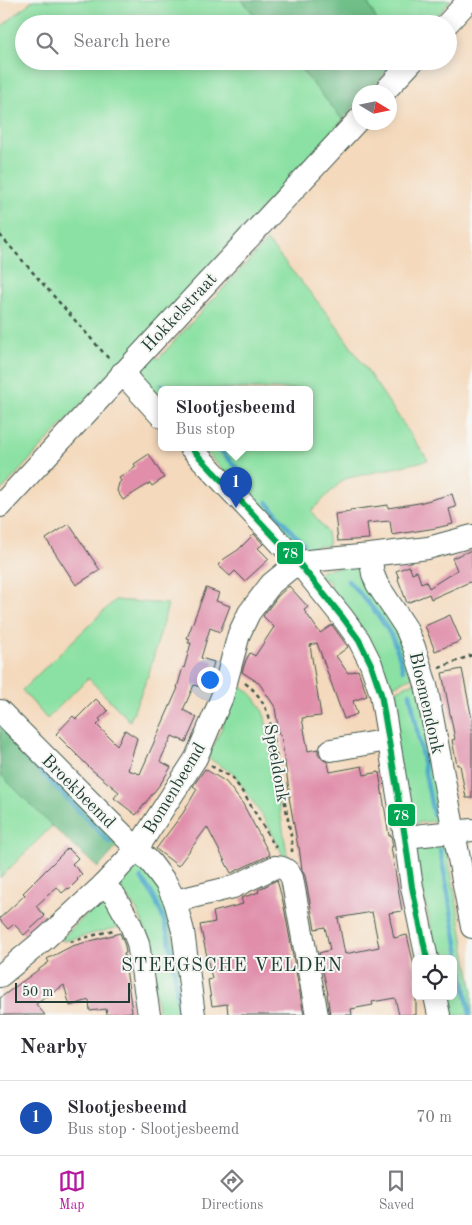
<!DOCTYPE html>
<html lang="en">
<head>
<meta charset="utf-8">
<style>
  body { margin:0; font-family:"Old Standard TT",serif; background:#f2f2f3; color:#2b2b33 }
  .controls { position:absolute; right:15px; bottom:15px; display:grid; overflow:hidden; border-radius:8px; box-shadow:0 2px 12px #0003 }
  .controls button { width:45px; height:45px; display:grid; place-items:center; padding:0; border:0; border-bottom:1px solid #e1e1e2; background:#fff; color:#2b2b33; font:25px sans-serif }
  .compass { position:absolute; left:352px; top:85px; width:45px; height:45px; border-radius:50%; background:#fff; box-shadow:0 2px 12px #0003; rotate:100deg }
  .scale { position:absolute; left:15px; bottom:12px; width:115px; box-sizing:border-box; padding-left:5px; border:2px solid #1f3d34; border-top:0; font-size:14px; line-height:18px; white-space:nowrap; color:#1f3d34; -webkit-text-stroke:4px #f6f6f2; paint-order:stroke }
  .you { position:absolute; left:209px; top:679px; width:18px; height:18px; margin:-12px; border:4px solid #fff; border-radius:50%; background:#1a73e8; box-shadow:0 0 0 8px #1a73e833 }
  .badge { display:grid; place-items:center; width:32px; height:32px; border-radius:50%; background:#b5179e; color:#fff; font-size:16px; font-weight:700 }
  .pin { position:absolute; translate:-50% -41px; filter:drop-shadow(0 1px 2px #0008) }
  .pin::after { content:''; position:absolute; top:26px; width:18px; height:15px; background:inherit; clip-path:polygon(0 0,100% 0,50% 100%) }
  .popup { position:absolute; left:158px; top:386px; width:155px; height:65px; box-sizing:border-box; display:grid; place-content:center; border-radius:8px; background:#fff; filter:drop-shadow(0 1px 4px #0005); font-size:16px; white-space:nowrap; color:#7c7c81 }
  .popup b { font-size:19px; color:#2b2b33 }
  .popup::after { content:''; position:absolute; left:50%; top:100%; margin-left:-10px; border:10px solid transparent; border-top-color:#fff }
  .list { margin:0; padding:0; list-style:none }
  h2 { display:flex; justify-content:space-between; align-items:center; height:65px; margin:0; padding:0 20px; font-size:21px }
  h2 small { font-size:16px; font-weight:400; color:#7c7c81 }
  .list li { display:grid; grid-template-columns:32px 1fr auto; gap:15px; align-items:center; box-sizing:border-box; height:75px; padding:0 20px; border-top:1px solid #e1e1e2 }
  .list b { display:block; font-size:19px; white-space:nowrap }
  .list p { margin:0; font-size:16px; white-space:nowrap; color:#7c7c81 }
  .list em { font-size:16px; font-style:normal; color:#7c7c81 }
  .icon { flex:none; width:28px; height:28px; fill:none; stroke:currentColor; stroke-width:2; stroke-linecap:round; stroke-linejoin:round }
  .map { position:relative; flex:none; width:472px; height:1015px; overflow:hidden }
  .search { position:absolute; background:#fff; box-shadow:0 2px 12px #0003; left:15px; right:15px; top:15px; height:55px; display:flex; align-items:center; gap:12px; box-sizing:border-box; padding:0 18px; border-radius:28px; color:#7c7c81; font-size:19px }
  .sheet { height:140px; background:#fff }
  nav { display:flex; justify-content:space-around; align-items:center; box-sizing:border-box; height:70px; border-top:1px solid #e1e1e2; background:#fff; font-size:14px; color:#7c7c81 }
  nav a { display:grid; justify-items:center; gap:2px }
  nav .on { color:#b5179e }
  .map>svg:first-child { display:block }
</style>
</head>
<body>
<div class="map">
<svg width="472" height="1015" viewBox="0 0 472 1015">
  <rect width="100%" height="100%" fill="#f6f6f2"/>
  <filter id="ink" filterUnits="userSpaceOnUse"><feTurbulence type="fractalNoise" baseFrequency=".02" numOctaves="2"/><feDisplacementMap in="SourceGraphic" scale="10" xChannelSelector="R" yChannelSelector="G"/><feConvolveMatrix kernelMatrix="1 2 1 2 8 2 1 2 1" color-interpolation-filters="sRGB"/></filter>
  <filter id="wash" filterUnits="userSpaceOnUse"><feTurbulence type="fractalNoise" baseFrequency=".0096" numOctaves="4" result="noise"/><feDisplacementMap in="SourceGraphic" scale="20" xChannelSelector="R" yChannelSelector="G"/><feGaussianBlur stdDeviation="1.12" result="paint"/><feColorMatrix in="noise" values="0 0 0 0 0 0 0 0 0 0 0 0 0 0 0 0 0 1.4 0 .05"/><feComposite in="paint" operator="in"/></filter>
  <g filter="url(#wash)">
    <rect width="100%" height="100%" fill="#f4d9bc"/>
    <g fill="#8be1a3" stroke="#558f6c">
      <polygon points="33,0 242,0 262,24 24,24 24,61 294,61 343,120 0,492 0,28"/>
      <polygon points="366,0 451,0 430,24 379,24"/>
      <polygon points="267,241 313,296 338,328 428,460 344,479 311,511 327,532 329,545 315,547 300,551 201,447 310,447 310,389 162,389 162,404 139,375 140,369 152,354 158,359"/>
      <polygon points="359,565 384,605 417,675 384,690 329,587 331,585 326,578 320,583 320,573 321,570"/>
      <polygon points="115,600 168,604 149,673 130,721 88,678 47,719 22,690"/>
      <polygon points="419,680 443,820 408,824 386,695"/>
      <path d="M237,684c15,7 22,18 28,33l22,137 -1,4 -2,-1 -17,-34 -33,-49 -26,-16 14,-31z"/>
      <polygon points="0,774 52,826 110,835 88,858 52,826 0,878"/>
      <polygon points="445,839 472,988 472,1015 450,1015 446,996 453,996 453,959 438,959 413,847"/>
      <path d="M138,862l26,32 25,121h-30l-15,-88c-7,-20 -14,-30 -30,-44z"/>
      <polygon points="103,902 107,903 120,925 119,927 64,941 63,941 62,938 98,904"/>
    </g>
    <g fill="#70bf89" stroke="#487e5e">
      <polygon points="242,0 366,0 379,24 262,24"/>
      <polygon points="294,61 397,61 368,92 360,92 359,102 343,120"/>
      <polygon points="0,716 123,840 98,868 52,826 0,774"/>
    </g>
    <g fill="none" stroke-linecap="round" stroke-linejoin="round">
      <g stroke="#4ba8ca" stroke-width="4.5">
        <polyline points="162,385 166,389"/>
        <polyline points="217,447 241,472"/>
        <polyline points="267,502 292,532 304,544"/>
        <path d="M348,581c18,19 36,38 47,63 3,8 6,17 8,26"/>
        <polyline points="410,693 433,814"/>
        <polyline points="26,757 110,843"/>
        <polyline points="440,850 470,1015"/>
        <path d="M141,878c5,7 11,15 15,23 17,35 19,76 23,114"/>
      </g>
    </g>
    <g id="blocks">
      <g fill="#e08eaa" fill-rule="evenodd">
        <polygon points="149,454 164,478 152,486 150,483 123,500 117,491 119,483 121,481 119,478 136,467 134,464"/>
        <polygon points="452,494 456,507 449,509 453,524 436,528 392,535 390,521 367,523 369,539 338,541 335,514 350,512 350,510 388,505 388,508 419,503"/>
        <polygon points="69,524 100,570 76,585 46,539"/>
        <polygon points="254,534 263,544 258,548 269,559 245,581 235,571 230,576 218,565 224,559 238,550"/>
        <polygon points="472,550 472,581 431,599 429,594 407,603 398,579 399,578 396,571 409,566 412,573 417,571 421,583 426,581 429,588 457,570 452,558"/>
        <path d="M289,586l19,21 -4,3 16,23 12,-8 16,22 -12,9 12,17 10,-3 9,26 -14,5 4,13 -13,5 -27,-76 -7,2 11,71 -19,2 6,33 10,-2v4l3,5 7,5 2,9 32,-6 2,9 15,-3 10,64 2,-1 2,12h-2l11,64 -13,2 5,25 13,-3 9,39v41h-17l-4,-17 -23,4 1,3 -22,4 1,6h-22l-3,-21h1l-9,-41 11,-3 -5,-23 -10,2 -10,-53 -3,-6 -3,-23h-1l-9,-50h1l-9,-62h-2l-4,-28 -16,-24 -17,-11 4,-12 4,-7 5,3 19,-29 -11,-11 15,-20zM372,912l7,35 -34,7 -7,-36z"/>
        <polygon points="206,588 219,593 216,601 230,606 220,632 210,628 201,658 214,662 207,689 194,685 183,710 197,717 186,742 172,736 160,761 171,767 161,783 136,815 114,798 119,792 92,770 56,734 73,716 76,719 96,699 108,711 99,719 101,721 97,725 117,745 125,730 137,738 128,770 140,774 178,688 177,688 183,667 184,668 191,643 188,643 190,639 187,638"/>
        <polygon points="450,615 461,641 435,651 425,626"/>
        <polygon points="462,669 472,719 472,798 466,798 460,765 457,765 452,740 455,739 442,673"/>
        <polygon points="205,769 226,782 243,804 270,855 231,873 207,827 178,866 156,849 183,813 197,789 193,786"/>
        <polygon points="68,848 78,858 72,864 82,874 77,879 78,880 69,889 68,888 62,893 57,887 36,906 45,916 24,935 14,924 8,929 0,920 0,918 25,895 23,893"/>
        <polygon points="277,880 283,902 304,1015 228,1015 227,1004 212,1006 208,980 212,979 200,925 215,922 213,912 243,904 241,898 259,892 258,890"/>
        <polygon points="120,933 125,946 126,953 124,954 132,1012 107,1015 106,1009 90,1011 89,1000 70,1006 64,985 36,1004 45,1015 0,1015 0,998 49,962 47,959 72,946"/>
      </g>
    </g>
  </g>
  <g filter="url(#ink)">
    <use href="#blocks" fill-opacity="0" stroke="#3f5448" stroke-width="1"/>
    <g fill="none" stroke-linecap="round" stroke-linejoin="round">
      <g stroke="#3f5448" stroke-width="24">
        <g id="minor">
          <polyline points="447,24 469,0"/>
          <polyline points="384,92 413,61"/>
          <polyline points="122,373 162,417"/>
          <polyline points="190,447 298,562 343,618 359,640 371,664 381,694 405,837 412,887 427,959"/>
          <polyline points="0,506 360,118"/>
          <polyline points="370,555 373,574 377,584 406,628 414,647 426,685 472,927"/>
          <polyline points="0,711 151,863 166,883 175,901 183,931 194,1015"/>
          <polyline points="331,750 388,740"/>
          <polyline points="405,837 472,830"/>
          <polyline points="103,885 115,896 130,923 138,943 149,1015"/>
          <path d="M175,901l58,-14 42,-20c9,0 13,3 17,11l25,137"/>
          <polyline points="0,976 46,938 103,885 137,849 196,758 222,697 239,634 249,613 271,584 298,562 370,555 428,548 472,536"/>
          <polyline points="435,996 439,1015"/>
        </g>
      </g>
      <g stroke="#3f5448" stroke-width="2.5" stroke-dasharray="4 4" stroke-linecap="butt">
        <polyline points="0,235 109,359"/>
        <polyline points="439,668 472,655"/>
        <path d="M245,683c13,10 17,17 24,33l23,125v11"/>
        <polyline points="211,766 233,778 247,799 276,848"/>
        <polyline points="70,942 113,930"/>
      </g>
      <use href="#minor" stroke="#fff" stroke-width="22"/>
      <g stroke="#f6f6f2" stroke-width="10">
        <polyline id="bus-1" points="190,447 298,562 343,618 359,640 371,664 381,694 405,837 412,887 427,959"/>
      </g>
      <use href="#bus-1" stroke="#00a651" stroke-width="6"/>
    </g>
  </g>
  <g text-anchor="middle" stroke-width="4" stroke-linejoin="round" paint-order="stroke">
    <g font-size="18" fill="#1f3d34" stroke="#f6f6f2">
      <text transform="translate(179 312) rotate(-47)" y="6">Hokkelstraat</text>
      <text transform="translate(427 703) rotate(77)" y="6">Bloemendonk</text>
      <text transform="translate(277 763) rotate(80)" y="6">Speeldonk</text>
      <text transform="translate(174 788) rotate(-59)" y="6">Bomenbeemd</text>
      <text transform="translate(79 791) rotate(45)" y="6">Broekbeemd</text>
    </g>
    <g font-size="19" letter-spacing="1" fill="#1f3d34" stroke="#f6f6f2">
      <text x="232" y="971">STEEGSCHE VELDEN</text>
    </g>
  </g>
  <g stroke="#f6f6f2" stroke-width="2">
    <rect x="276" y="541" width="28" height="24" rx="5" fill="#00a651"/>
    <rect x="387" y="803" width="29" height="24" rx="5" fill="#00a651"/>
  </g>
  <g font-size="14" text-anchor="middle" font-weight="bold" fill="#fff">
    <text x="290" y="558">78</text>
    <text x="401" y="820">78</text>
  </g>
</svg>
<div class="controls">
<button><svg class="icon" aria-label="locate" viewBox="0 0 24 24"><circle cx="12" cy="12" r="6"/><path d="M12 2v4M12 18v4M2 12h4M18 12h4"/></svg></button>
</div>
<svg class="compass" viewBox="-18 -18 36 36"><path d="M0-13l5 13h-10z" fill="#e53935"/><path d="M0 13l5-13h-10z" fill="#7c7c81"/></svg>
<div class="scale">50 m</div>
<div class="you"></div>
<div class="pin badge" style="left:236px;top:508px;background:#1a4fb4">1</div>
<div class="popup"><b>Slootjesbeemd</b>Bus stop</div>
<div class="search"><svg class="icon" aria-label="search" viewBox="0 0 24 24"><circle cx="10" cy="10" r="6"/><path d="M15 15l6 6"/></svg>Search here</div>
</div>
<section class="sheet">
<h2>Nearby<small></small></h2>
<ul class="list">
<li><span class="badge" style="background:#1a4fb4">1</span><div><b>Slootjesbeemd</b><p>Bus stop · Slootjesbeemd</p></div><em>70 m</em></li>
</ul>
</section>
<nav>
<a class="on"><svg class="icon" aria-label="map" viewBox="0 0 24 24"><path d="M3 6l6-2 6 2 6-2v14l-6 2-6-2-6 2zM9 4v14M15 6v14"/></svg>Map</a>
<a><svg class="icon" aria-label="directions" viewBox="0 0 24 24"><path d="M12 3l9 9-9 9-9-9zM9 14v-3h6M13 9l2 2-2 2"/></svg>Directions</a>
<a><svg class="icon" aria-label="saved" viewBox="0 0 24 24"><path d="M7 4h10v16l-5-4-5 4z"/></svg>Saved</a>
</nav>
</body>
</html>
